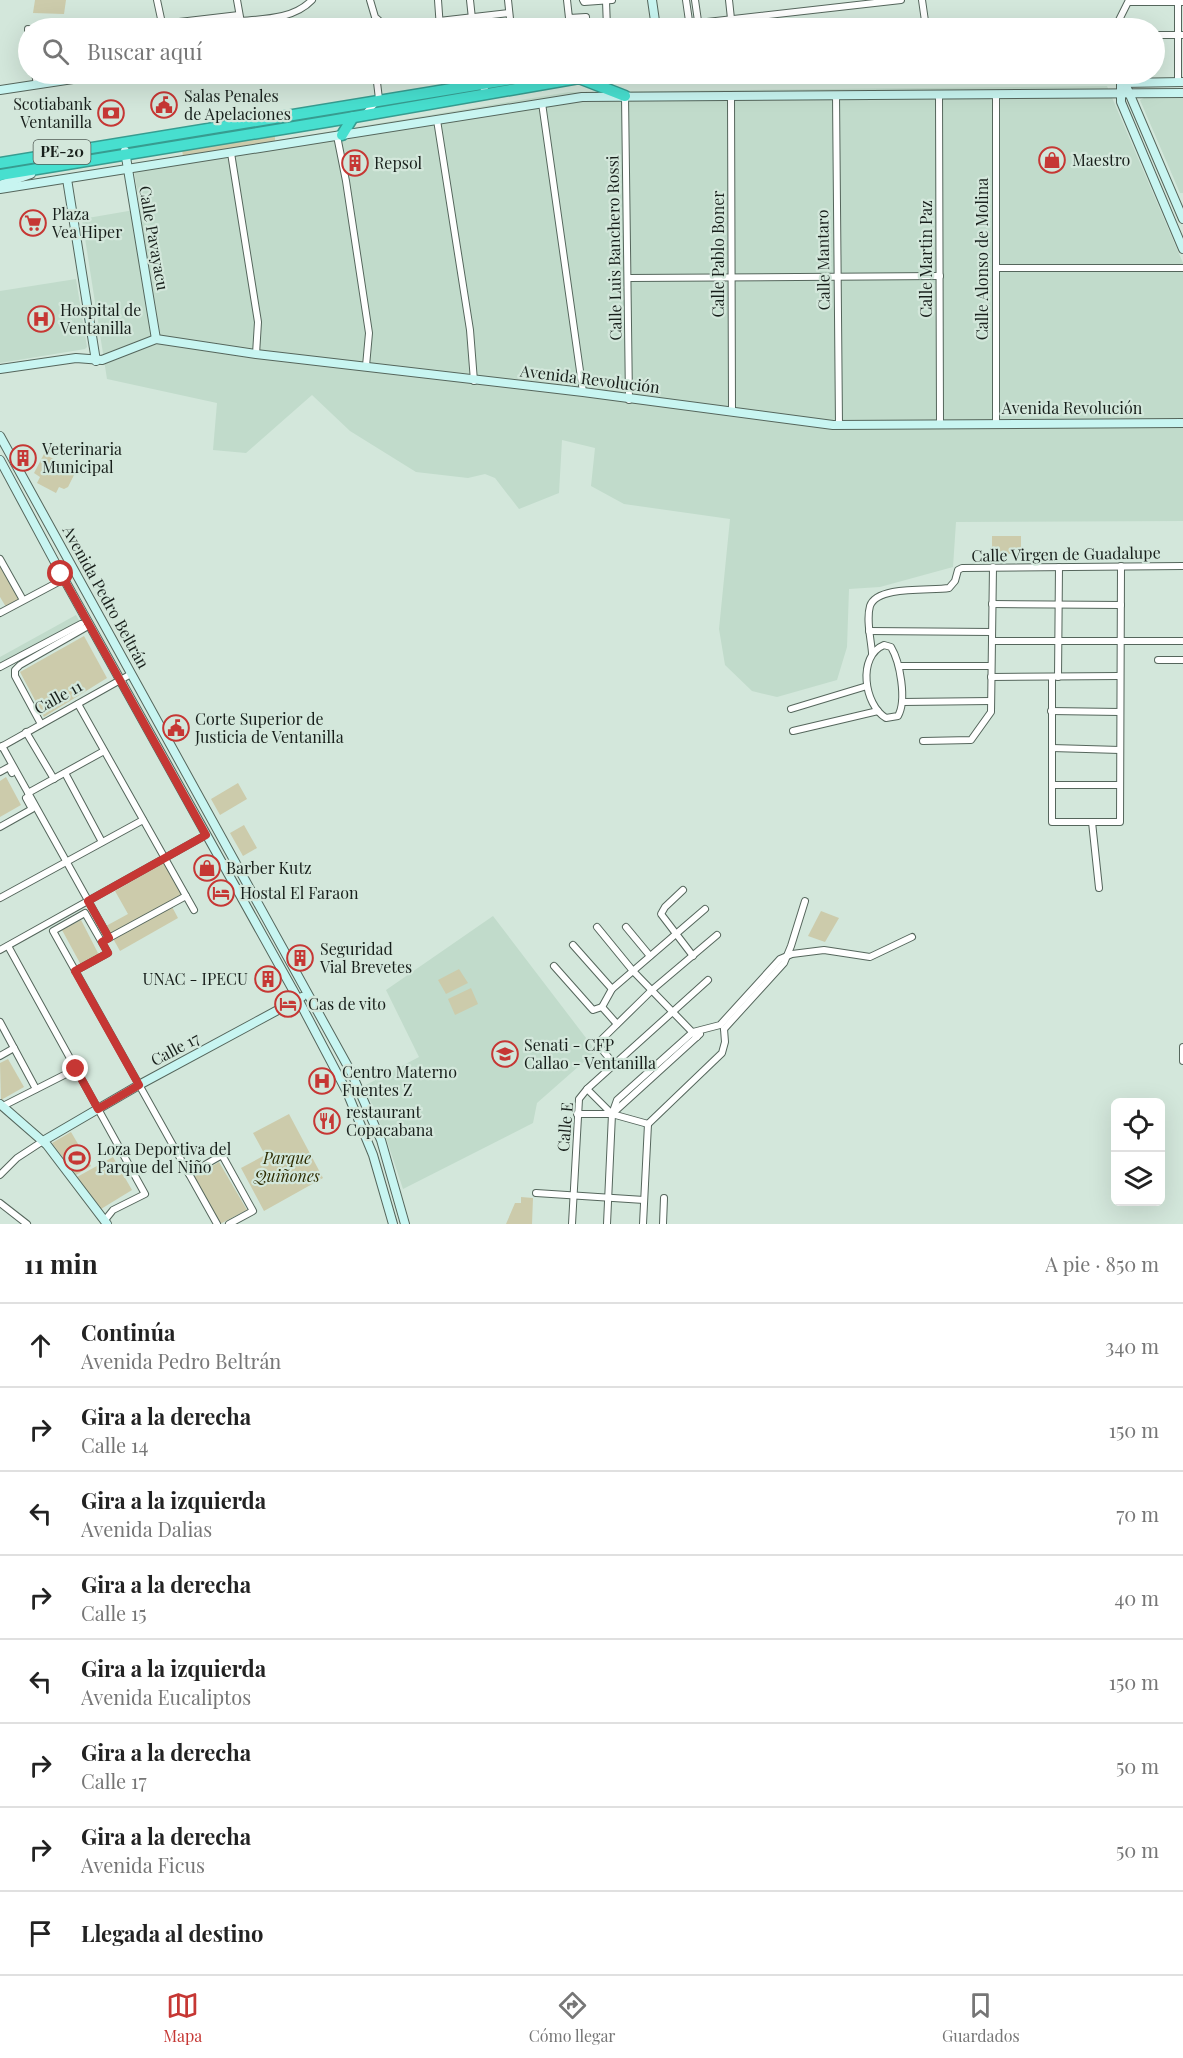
<!DOCTYPE html>
<html lang="es">
<head>
<meta charset="utf-8">
<style>
  body { margin:0; font-family:"Playfair Display",serif; background:#f2f2f2; color:#222 }
  .controls { position:absolute; right:18px; bottom:18px; display:grid; overflow:hidden; border-radius:9px; box-shadow:0 6px 24px #0002 }
  .controls button { width:54px; height:54px; display:grid; place-items:center; padding:0; border:0; border-bottom:2px solid #e0e0e0; background:#fff; color:#222; font:30px sans-serif }
  .stop { position:absolute; width:18px; height:18px; margin:-14px; border:4px solid #c63734; border-radius:50%; background:#fff }
  .stop.end { background:#c63734; border-color:#fff; box-shadow:0 2px 6px #0008 }
  .list { margin:0; padding:0; list-style:none }
  h2 { display:flex; justify-content:space-between; align-items:center; height:78px; margin:0; padding:0 24px; font-size:26px }
  h2 small { font-size:20px; font-weight:400; color:#767676 }
  .list li { display:grid; grid-template-columns:39px 1fr auto; gap:18px; align-items:center; box-sizing:border-box; height:84px; padding:0 24px; border-top:2px solid #e0e0e0 }
  .list b { display:block; font-size:22px; white-space:nowrap }
  .list p { margin:0; font-size:20px; white-space:nowrap; color:#767676 }
  .list em { font-size:20px; font-style:normal; color:#767676 }
  .icon { flex:none; width:33px; height:33px; fill:none; stroke:currentColor; stroke-width:2; stroke-linecap:round; stroke-linejoin:round }
  .map { position:relative; flex:none; width:1183px; height:1224px; overflow:hidden }
  .search { position:absolute; background:#fff; box-shadow:0 6px 24px #0002; left:18px; right:18px; top:18px; height:66px; display:flex; align-items:center; gap:15px; box-sizing:border-box; padding:0 21px; border-radius:33px; color:#767676; font-size:22px }
  .sheet { height:750px; background:#fff }
  nav { display:flex; justify-content:space-around; align-items:center; box-sizing:border-box; height:84px; border-top:2px solid #e0e0e0; background:#fff; font-size:16px; color:#767676 }
  nav a { display:grid; justify-items:center; gap:3px }
  nav .on { color:#c63734 }
  .map>svg:first-child { display:block }
</style>
</head>
<body>
<div class="map">
<svg width="1183" height="1224" viewBox="0 0 1183 1224">
  <rect width="100%" height="100%" fill="#d3e7db"/>
  <g fill="#c1dbcb">
    <polygon points="1107,86 1183,263 1183,521 956,522 953,567 880,587 849,589 847,647 837,680 777,697 752,691 725,665 719,629 730,519 624,504 591,486 595,448 562,440 559,493 519,509 495,478 485,474 468,478 416,472 350,431 312,395 246,453 213,450 217,403 107,379 82,219 140,209 133,164 569,92"/>
    <polygon points="1144,98 1183,98 1183,193 1180,193 1140,100"/>
    <polygon points="76,279 87,347 85,349 0,363 0,291"/>
    <polygon points="76,615 81,624 0,668 0,657"/>
    <polygon points="493,916 596,1051 537,1103 533,1123 403,1189 385,1135 364,1086 419,1057 386,990"/>
  </g>
  <g fill="#cccbab">
    <polygon points="35,0 66,0 64,14 33,13"/>
    <polygon points="275,135 275,141 183,156 182,150"/>
    <polygon points="44,454 73,469 71,474 74,475 68,487 64,489 59,487 56,493 37,483 40,477 34,473"/>
    <rect x="992" y="536" width="29" height="18"/>
    <polygon points="0,564 20,599 6,607 0,597"/>
    <polygon points="84,636 107,678 44,717 20,672"/>
    <polygon points="6,777 21,805 0,817 0,781"/>
    <polygon points="238,783 247,799 220,815 211,799"/>
    <polygon points="244,825 257,848 243,856 230,833"/>
    <polygon points="164,863 183,895 170,903 178,918 120,951 106,926 128,914 115,891"/>
    <polygon points="821,911 839,918 825,942 808,936"/>
    <polygon points="81,920 99,955 81,965 62,930"/>
    <polygon points="459,969 468,983 446,994 438,980"/>
    <polygon points="471,988 478,1004 455,1015 448,999"/>
    <polygon points="8,1059 24,1087 1,1100 0,1063"/>
    <polygon points="289,1114 323,1178 264,1211 241,1168 265,1155 253,1133"/>
    <polygon points="71,1132 91,1166 76,1175 52,1143"/>
    <polygon points="113,1157 132,1190 101,1209 77,1177"/>
    <polygon points="219,1162 247,1210 220,1224 192,1178"/>
    <polygon points="521,1197 533,1198 532,1224 506,1224 515,1203 521,1203"/>
  </g>
  <g fill="none" stroke-linecap="round" stroke-linejoin="round">
    <g stroke="#55665c" stroke-width="8">
      <g id="street">
        <polyline points="157,0 163,28"/>
        <polyline points="237,0 242,28"/>
        <polyline points="370,0 375,17 387,28"/>
        <polyline points="438,0 440,28"/>
        <polyline points="470,0 473,28"/>
        <polyline points="508,0 511,28"/>
        <polyline points="567,0 569,18 586,17 587,28"/>
        <polyline points="583,0 584,2 612,0"/>
        <polyline points="686,0 690,28"/>
        <polyline points="695,0 699,28"/>
        <polyline points="729,0 732,28"/>
        <polyline points="922,0 926,28"/>
        <polyline points="606,1 607,28"/>
        <polyline points="1178,1 1178,82"/>
        <path d="M240,21c25,-2 54,-2 72,-21"/>
        <polyline points="439,21 509,13"/>
        <polyline points="118,24 119,28"/>
        <polyline points="162,24 239,15"/>
        <polyline points="510,26 541,25 545,28"/>
        <polyline points="654,28 901,0"/>
        <polyline points="1115,28 1128,2 1183,2"/>
        <polyline points="28,29 28,30"/>
        <polyline points="1154,35 1183,35"/>
        <polyline points="35,74 37,84"/>
        <polyline points="939,94 940,424"/>
        <polyline points="996,94 996,423"/>
        <polyline points="731,95 732,412"/>
        <polyline points="836,95 839,425"/>
        <polyline points="625,96 629,400"/>
        <polyline points="542,103 583,392"/>
        <polyline points="365,114 379,99 376,74"/>
        <polyline points="437,120 470,330 474,381"/>
        <polyline points="337,136 346,181 369,333 366,366"/>
        <polyline points="231,153 258,322 256,354"/>
        <polyline points="996,268 1183,268"/>
        <polyline points="628,278 940,276"/>
        <polyline points="0,559 23,600"/>
        <polyline points="992,604 1121,605"/>
        <polyline points="0,613 64,579"/>
        <polyline points="869,631 992,632"/>
        <polyline points="992,641 1183,641"/>
        <path d="M884,645l7,2c9,15 16,53 7,69l-12,2c-22,-13 -29,-62 -2,-73z"/>
        <path d="M872,653c-1,-14 -6,-33 -2,-47 7,-21 61,-15 79,-18l6,-7 3,-11 4,-2 221,-2"/>
        <polyline points="1158,660 1183,660"/>
        <polyline points="899,666 991,666"/>
        <polyline points="0,667 81,624"/>
        <polyline points="991,677 1120,676"/>
        <polyline points="1052,677 1052,822 1120,822 1121,566"/>
        <polyline points="1058,677 1059,567"/>
        <polyline points="902,702 991,701"/>
        <polyline points="78,704 194,910"/>
        <polyline points="791,709 867,686"/>
        <polyline points="1051,711 1120,712"/>
        <polyline points="41,724 15,676 15,670 20,665 90,625"/>
        <polyline points="793,731 878,711"/>
        <polyline points="26,732 54,779"/>
        <polyline points="923,741 971,740 991,712 993,567"/>
        <polyline points="2,746 109,938"/>
        <polyline points="1,747 131,674"/>
        <polyline points="1052,748 1120,750"/>
        <polyline points="0,772 9,767 12,773"/>
        <polyline points="65,773 102,842"/>
        <polyline points="1052,785 1120,785"/>
        <polyline points="28,793 104,751"/>
        <polyline points="1092,822 1099,888"/>
        <polyline points="0,827 32,809 26,798"/>
        <polyline points="683,890 665,907 661,914 693,956"/>
        <polyline points="0,898 143,820"/>
        <polyline points="597,927 633,971 697,1037"/>
        <polyline points="626,927 650,956"/>
        <polyline points="107,939 186,896"/>
        <polyline points="573,945 612,989"/>
        <polyline points="8,946 145,1194 113,1210 105,1220"/>
        <polyline points="0,950 206,835"/>
        <polyline points="554,966 593,1010 602,1007"/>
        <polyline points="75,971 108,953 85,913 53,931 217,1224"/>
        <polyline points="602,1007 612,989 705,909"/>
        <polyline points="602,1007 617,1024"/>
        <polyline points="0,1022 36,1089"/>
        <polyline points="724,1029 784,963 791,946 805,901"/>
        <polyline points="1183,1047 1183,1061"/>
        <polyline points="0,1056 14,1048"/>
        <polyline points="614,1064 599,1046 598,1043 652,990 717,935"/>
        <polyline points="587,1089 612,1114"/>
        <polyline points="3,1106 76,1069"/>
        <polyline points="577,1114 612,1114 648,1124"/>
        <polyline points="612,1114 700,1034"/>
        <polyline points="648,1124 722,1053 725,1042 724,1029"/>
        <polyline points="189,1174 222,1155 253,1211 229,1224"/>
        <polyline points="0,1175 17,1158 43,1141"/>
        <polyline points="536,1193 644,1200"/>
        <polyline points="0,1203 27,1224"/>
        <polyline points="572,1224 579,1099 587,1089 708,980"/>
        <polyline points="607,1224 612,1114 617,1100 693,1032 720,1025 780,959 792,954 824,950 870,957 912,937"/>
        <polyline points="643,1224 648,1124"/>
        <polyline points="663,1224 664,1198"/>
      </g>
    </g>
    <g stroke="#55665c" stroke-width="10">
      <g id="secondary">
        <polyline points="652,0 656,28"/>
        <polyline points="460,74 483,83 484,87"/>
        <polyline points="1183,82 1121,83 1121,102 1183,249"/>
        <polyline points="1127,88 1183,219"/>
        <polyline points="0,90 106,74"/>
        <polyline points="125,151 156,339"/>
        <polyline points="67,179 96,361"/>
        <polyline points="0,185 31,174"/>
        <polyline points="0,189 582,97 1183,93"/>
        <polyline points="0,369 76,358 102,360 156,339 256,354 583,392 833,425 1183,423"/>
        <polyline points="0,436 351,1072 381,1140 405,1224"/>
        <polyline points="0,460 64,579 298,999 347,1092 373,1155 393,1224"/>
        <polyline points="0,1104 47,1145 107,1224"/>
        <polyline points="43,1141 139,1085 302,997"/>
      </g>
    </g>
    <g stroke="#379c90" stroke-width="13">
      <g id="highway">
        <polyline points="342,135 353,117"/>
        <polyline points="0,163 543,74"/>
        <polyline points="0,175 331,121 579,78 625,96"/>
      </g>
    </g>
    <use href="#street" stroke="#fff" stroke-width="6"/>
    <use href="#secondary" stroke="#c8f5f1" stroke-width="8"/>
    <use href="#highway" stroke="#47dfcf" stroke-width="10"/>
  </g>
  <g fill="none" stroke-linecap="round" stroke-linejoin="round">
    <polyline stroke="#c63734" stroke-width="8" points="61,574 206,835 88,901 109,938 102,942 108,953 75,971 139,1085 98,1109 76,1069"/>
  </g>
  <defs>
    <g id="civic-ring" transform="scale(1.35)"><circle r="9.5" fill="#d3e7db" stroke="#c63734" stroke-width="1.5"/><path d="M-.6-6.5H3V-4.5H.6V-3L4-1V1h2V6H-6V1h2V-1L-.6-3ZM-1.2 2.5V6h2.4V2.5Z" fill="#c63734"/></g>
    <g id="bank-ring" transform="scale(1.35)"><circle r="9.5" fill="#d3e7db" stroke="#c63734" stroke-width="1.5"/><path d="M-6-4H6V4H-6ZM0-2.3a2.3 2.3 0 1 0 0 4.6a2.3 2.3 0 1 0 0-4.6Z" fill="#c63734"/></g>
    <g id="shop-ring" transform="scale(1.35)"><circle r="9.5" fill="#d3e7db" stroke="#c63734" stroke-width="1.5"/><path d="M-5-2.5h2.3a2.7 3.5 0 0 1 5.4 0H5L5.5 6h-11ZM-1.5-2.5h3a1.5 2.3 0 0 0-3 0Z" fill="#c63734"/></g>
    <g id="building-ring" transform="scale(1.35)"><circle r="9.5" fill="#d3e7db" stroke="#c63734" stroke-width="1.5"/><path d="M-4-6H4V6H1V3H-1V6H-4ZM-2.5-4.3h1.7v1.8h-1.7ZM.8-4.3h1.7v1.8H.8ZM-2.5-1h1.7V.8h-1.7ZM.8-1h1.7V.8H.8Z" fill="#c63734"/></g>
    <g id="supermarket-ring" transform="scale(1.35)"><circle r="9.5" fill="#d3e7db" stroke="#c63734" stroke-width="1.5"/><path d="M-6-5.5h2.5l.6 2H6L4.5 2H-2.5L-4.4-4H-6ZM-1.5 3.2a1.3 1.3 0 1 0 .1 0ZM3 3.2a1.3 1.3 0 1 0 .1 0Z" fill="#c63734"/></g>
    <g id="hospital-ring" transform="scale(1.35)"><circle r="9.5" fill="#d3e7db" stroke="#c63734" stroke-width="1.5"/><path d="M-5-5h3v3.5h4V-5h3V5h-3V1.5h-4V5h-3Z" fill="#c63734"/></g>
    <g id="hotel-ring" transform="scale(1.35)"><circle r="9.5" fill="#d3e7db" stroke="#c63734" stroke-width="1.5"/><path d="M-6-4.5h1.5V1H6V5H4.5V3h-9V5H-6ZM-4 0a1.8 1.8 0 1 1 3.6 0ZM.5 0V-2.5h3Q6-2.5 6 0Z" fill="#c63734"/></g>
    <g id="university-ring" transform="scale(1.35)"><circle r="9.5" fill="#d3e7db" stroke="#c63734" stroke-width="1.5"/><path d="M0-5L7-2L0 1L-7-2ZM-4 1L0 2.5L4 1V4Q0 6-4 4Z" fill="#c63734"/></g>
    <g id="restaurant-ring" transform="scale(1.35)"><circle r="9.5" fill="#d3e7db" stroke="#c63734" stroke-width="1.5"/><path d="M-5-6h1v4h1v-4h1v4h1v-4h1v5L-1.5 .5V6h-2V.5L-5-1ZM5-6V6H3V1.5H1.5Q1.5-4 5-6Z" fill="#c63734"/></g>
    <g id="stadium-ring" transform="scale(1.35)"><circle r="9.5" fill="#d3e7db" stroke="#c63734" stroke-width="1.5"/><path d="M0-5a6.5 5 0 1 0 0 10a6.5 5 0 1 0 0-10ZM-3.5-1.8h7v3.6h-7Z" fill="#c63734"/></g>
  </defs>
  <g fill-rule="evenodd">
    <use href="#civic-ring" x="164" y="105"/>
    <use href="#bank-ring" x="111" y="113"/>
    <use href="#shop-ring" x="1052" y="160"/>
    <use href="#building-ring" x="355" y="163"/>
    <use href="#supermarket-ring" x="33" y="223"/>
    <use href="#hospital-ring" x="41" y="319"/>
    <use href="#building-ring" x="23" y="458"/>
    <use href="#civic-ring" x="176" y="728"/>
    <use href="#shop-ring" x="207" y="868"/>
    <use href="#hotel-ring" x="221" y="893"/>
    <use href="#building-ring" x="300" y="958"/>
    <use href="#building-ring" x="268" y="979"/>
    <use href="#hotel-ring" x="288" y="1004"/>
    <use href="#university-ring" x="505" y="1054"/>
    <use href="#hospital-ring" x="322" y="1081"/>
    <use href="#restaurant-ring" x="327" y="1121"/>
    <use href="#stadium-ring" x="77" y="1158"/>
  </g>
  <g text-anchor="middle" stroke-width="4.5" stroke-linejoin="round" paint-order="stroke">
    <rect fill="#d3e7db" stroke="#505b55" stroke-width="1.5" x="33.5" y="140" width="57" height="24" rx="4.5"/>
    <g font-size="15" font-weight="bold" fill="#181f1b">
      <text x="62" y="157">PE-20</text>
    </g>
    <g font-size="16" fill="#181f1b" stroke="#d3e7db" text-anchor="start">
      <text x="184" y="102">Salas Penales<tspan x="184" dy="18">de Apelaciones</tspan></text>
      <text x="92" y="110" text-anchor="end">Scotiabank<tspan x="92" dy="18">Ventanilla</tspan></text>
      <text x="1072" y="166">Maestro</text>
      <text x="374" y="169">Repsol</text>
      <text x="52" y="220">Plaza<tspan x="52" dy="18">Vea Hiper</tspan></text>
      <text x="60" y="316">Hospital de<tspan x="60" dy="18">Ventanilla</tspan></text>
      <text x="42" y="455">Veterinaria<tspan x="42" dy="18">Municipal</tspan></text>
      <text x="195" y="725">Corte Superior de<tspan x="195" dy="18">Justicia de Ventanilla</tspan></text>
      <text x="226" y="874">Barber Kutz</text>
      <text x="240" y="899">Hostal El Faraon</text>
      <text x="320" y="955">Seguridad<tspan x="320" dy="18">Vial Brevetes</tspan></text>
      <text x="248" y="985" text-anchor="end">UNAC - IPECU</text>
      <text x="308" y="1010">Cas de vito</text>
      <text x="524" y="1051">Senati - CFP<tspan x="524" dy="18">Callao - Ventanilla</tspan></text>
      <text x="342" y="1078">Centro Materno<tspan x="342" dy="18">Fuentes Z</tspan></text>
      <text x="346" y="1118">restaurant<tspan x="346" dy="18">Copacabana</tspan></text>
      <text x="97" y="1155">Loza Deportiva del<tspan x="97" dy="18">Parque del Niño</tspan></text>
    </g>
    <g font-size="16" fill="#181f1b" stroke="#d3e7db">
      <text transform="translate(154 238) rotate(80)" y="6">Calle Pavayacu</text>
      <text transform="translate(614 248) rotate(-91)" y="6">Calle Luis Banchero Rossi</text>
      <text transform="translate(718 254) rotate(-90)" y="6">Calle Pablo Boner</text>
      <text transform="translate(926 259) rotate(-90)" y="6">Calle Martin Paz</text>
      <text transform="translate(982 259) rotate(-90)" y="6">Calle Alonso de Molina</text>
      <text transform="translate(823 260) rotate(-91)" y="6">Calle Mantaro</text>
      <text transform="translate(590 379) rotate(7)" y="6">Avenida Revolución</text>
      <text x="1072" y="414">Avenida Revolución</text>
      <text transform="translate(1066 554) rotate(-1)" y="6">Calle Virgen de Guadalupe</text>
      <text transform="translate(106 597) rotate(61)" y="6">Avenida Pedro Beltrán</text>
      <text transform="translate(58 697) rotate(-29)" y="6">Calle 11</text>
      <text transform="translate(175 1049) rotate(-28)" y="6">Calle 17</text>
      <text transform="translate(565 1127) rotate(-85)" y="6">Calle E</text>
    </g>
    <g font-size="16" font-style="italic" fill="#2e2c02" stroke="#d3e7db">
      <text x="287" y="1164">Parque<tspan x="287" dy="18">Quiñones</tspan></text>
    </g>
  </g>
</svg>
<div class="controls">
<button><svg class="icon" aria-label="locate" viewBox="0 0 24 24"><circle cx="12" cy="12" r="6"/><path d="M12 2v4M12 18v4M2 12h4M18 12h4"/></svg></button>
<button><svg class="icon" aria-label="layers" viewBox="0 0 24 24"><path d="M12 4l9 5-9 5-9-5zM3 14l9 5 9-5"/></svg></button>
</div>
<div class="stop" style="left:61px;top:574px"></div>
<div class="stop end" style="left:76px;top:1069px"></div>
<div class="search"><svg class="icon" aria-label="search" viewBox="0 0 24 24"><circle cx="10" cy="10" r="6"/><path d="M15 15l6 6"/></svg>Buscar aquí</div>
</div>
<section class="sheet">
<h2>11 min<small>A pie · 850 m</small></h2>
<ul class="list">
<li><svg class="icon" aria-label="ahead" viewBox="0 0 24 24"><path d="M12 20V5M6 11l6-6 6 6"/></svg><div><b>Continúa</b><p>Avenida Pedro Beltrán</p></div><em>340 m</em></li>
<li><svg class="icon" aria-label="right" viewBox="0 0 24 24"><path d="M7 20v-9h11M14 6l5 5-5 5"/></svg><div><b>Gira a la derecha</b><p>Calle 14</p></div><em>150 m</em></li>
<li><svg class="icon" aria-label="left" viewBox="0 0 24 24"><path d="M17 20v-9H6M10 6l-5 5 5 5"/></svg><div><b>Gira a la izquierda</b><p>Avenida Dalias</p></div><em>70 m</em></li>
<li><svg class="icon" aria-label="right" viewBox="0 0 24 24"><path d="M7 20v-9h11M14 6l5 5-5 5"/></svg><div><b>Gira a la derecha</b><p>Calle 15</p></div><em>40 m</em></li>
<li><svg class="icon" aria-label="left" viewBox="0 0 24 24"><path d="M17 20v-9H6M10 6l-5 5 5 5"/></svg><div><b>Gira a la izquierda</b><p>Avenida Eucaliptos</p></div><em>150 m</em></li>
<li><svg class="icon" aria-label="right" viewBox="0 0 24 24"><path d="M7 20v-9h11M14 6l5 5-5 5"/></svg><div><b>Gira a la derecha</b><p>Calle 17</p></div><em>50 m</em></li>
<li><svg class="icon" aria-label="right" viewBox="0 0 24 24"><path d="M7 20v-9h11M14 6l5 5-5 5"/></svg><div><b>Gira a la derecha</b><p>Avenida Ficus</p></div><em>50 m</em></li>
<li><svg class="icon" aria-label="arrive" viewBox="0 0 24 24"><path d="M6 21V4h12l-3 4 3 4H6"/></svg><div><b>Llegada al destino</b></div></li>
</ul>
</section>
<nav>
<a class="on"><svg class="icon" aria-label="map" viewBox="0 0 24 24"><path d="M3 6l6-2 6 2 6-2v14l-6 2-6-2-6 2zM9 4v14M15 6v14"/></svg>Mapa</a>
<a><svg class="icon" aria-label="directions" viewBox="0 0 24 24"><path d="M12 3l9 9-9 9-9-9zM9 14v-3h6M13 9l2 2-2 2"/></svg>Cómo llegar</a>
<a><svg class="icon" aria-label="saved" viewBox="0 0 24 24"><path d="M7 4h10v16l-5-4-5 4z"/></svg>Guardados</a>
</nav>
</body>
</html>
